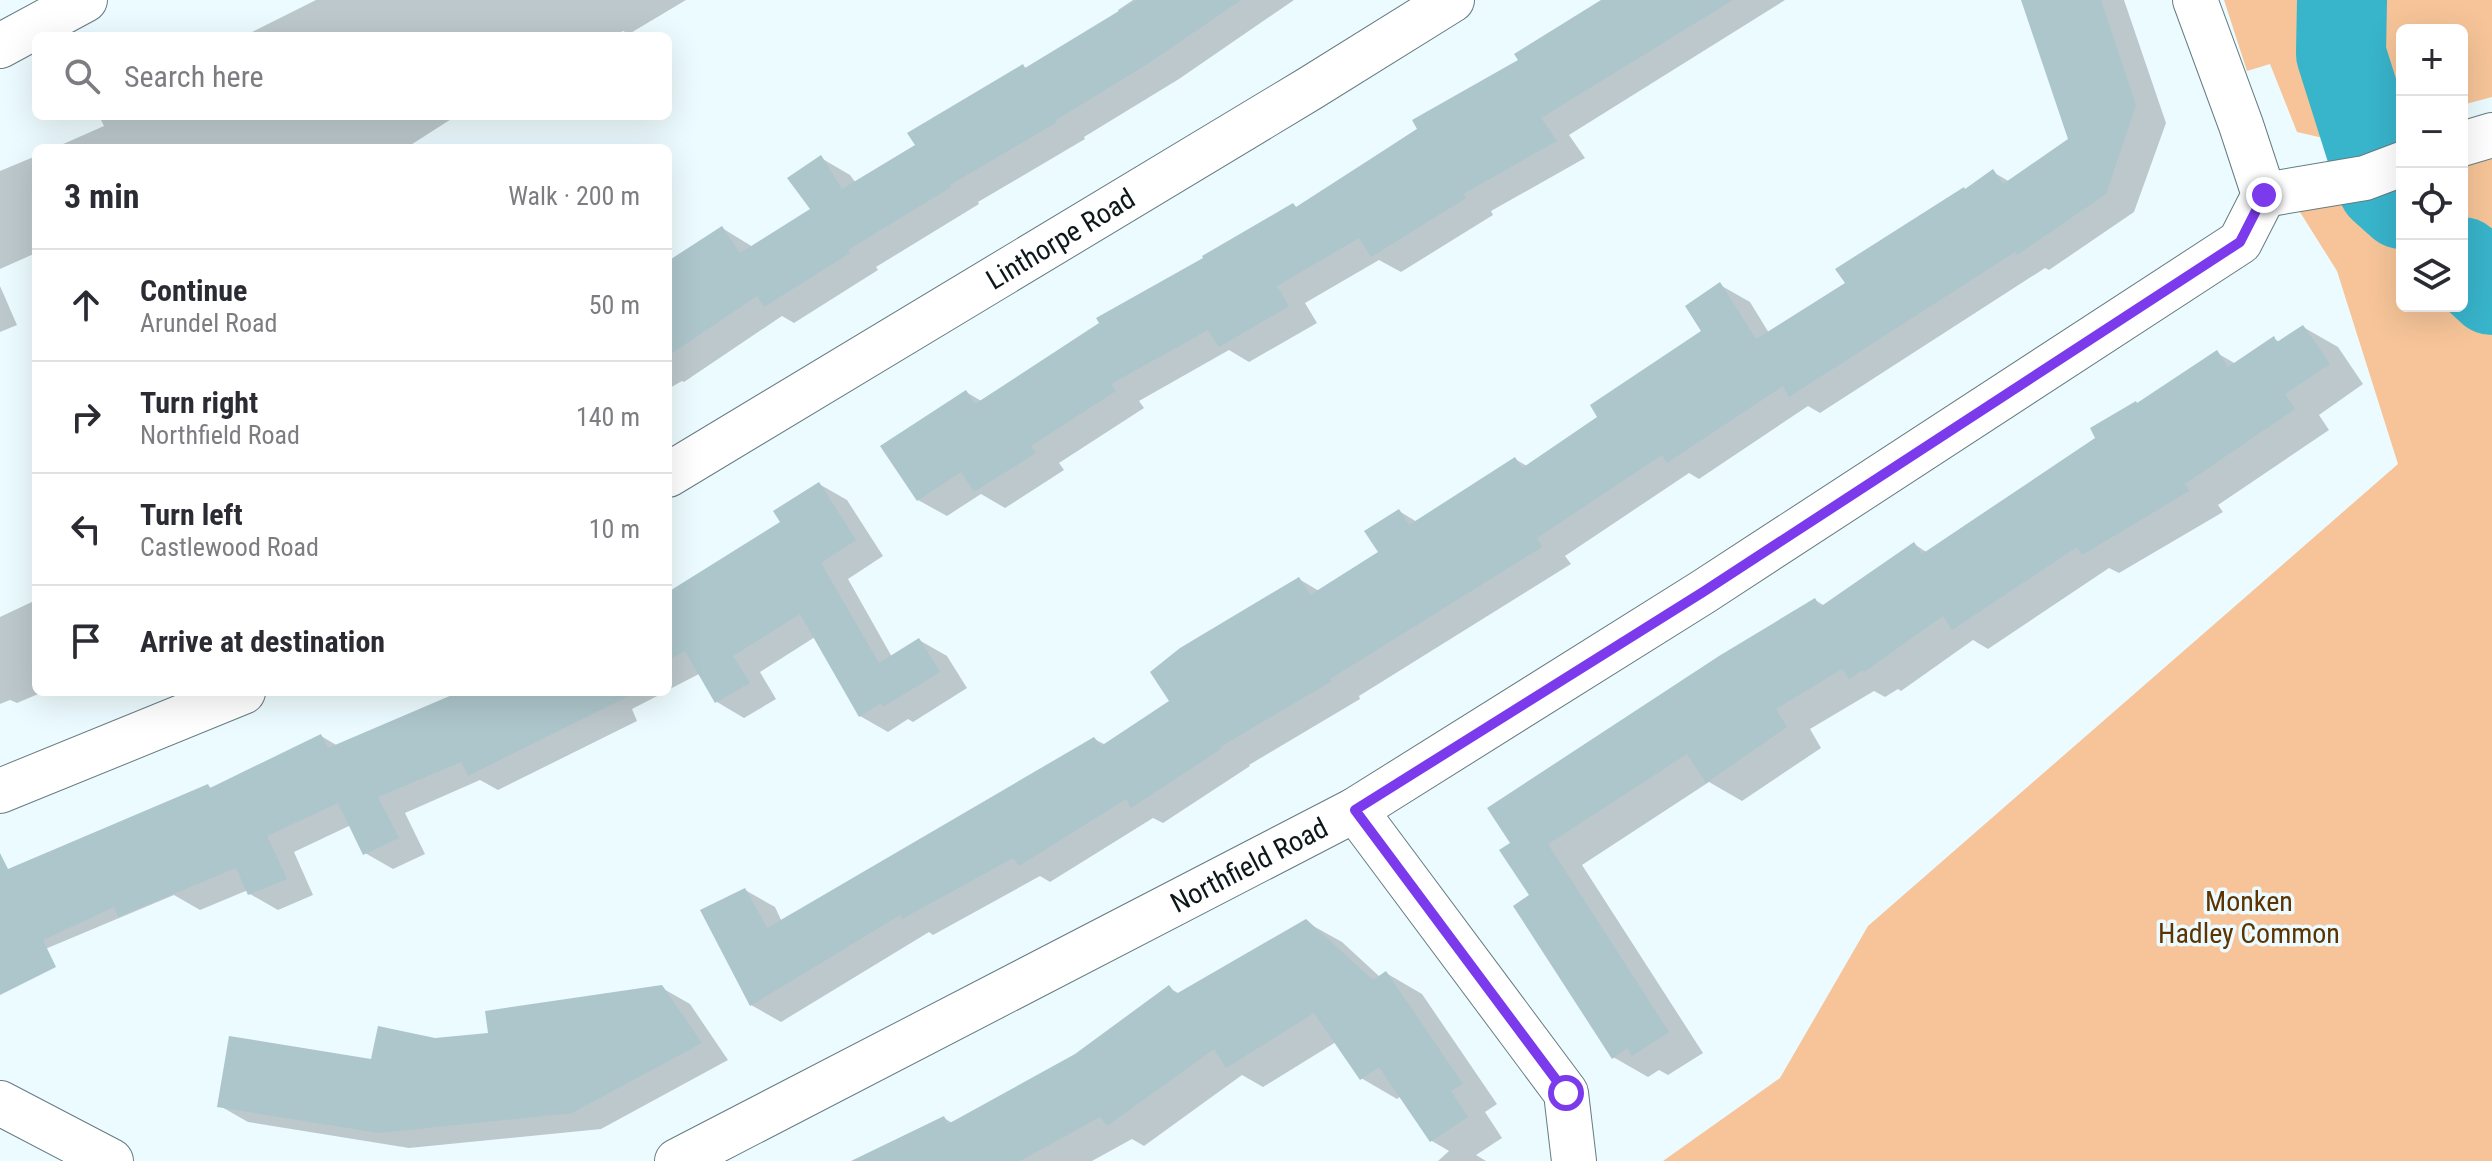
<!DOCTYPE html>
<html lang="en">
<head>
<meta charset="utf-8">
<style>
  body { margin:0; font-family:"Roboto Condensed",sans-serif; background:#f7f7f7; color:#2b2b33 }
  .controls { position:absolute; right:24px; top:24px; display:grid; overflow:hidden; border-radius:12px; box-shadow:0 8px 32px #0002 }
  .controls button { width:72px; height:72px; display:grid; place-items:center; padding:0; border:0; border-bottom:2px solid #e1e1e2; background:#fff; color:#2b2b33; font:40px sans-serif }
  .stop { position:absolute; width:24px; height:24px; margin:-18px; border:6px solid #7c3aed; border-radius:50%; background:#fff }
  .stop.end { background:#7c3aed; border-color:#fff; box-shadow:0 2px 8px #0008 }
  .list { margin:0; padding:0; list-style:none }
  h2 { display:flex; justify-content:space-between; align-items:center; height:104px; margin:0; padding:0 32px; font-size:34px }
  h2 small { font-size:26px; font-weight:400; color:#7c7c81 }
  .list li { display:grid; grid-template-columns:52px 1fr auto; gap:24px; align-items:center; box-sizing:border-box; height:112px; padding:0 32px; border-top:2px solid #e1e1e2 }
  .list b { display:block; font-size:30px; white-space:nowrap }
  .list p { margin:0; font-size:26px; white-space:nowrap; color:#7c7c81 }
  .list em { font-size:26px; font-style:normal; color:#7c7c81 }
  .icon { flex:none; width:44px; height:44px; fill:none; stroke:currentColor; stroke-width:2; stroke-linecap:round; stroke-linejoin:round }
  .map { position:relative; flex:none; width:2492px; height:1161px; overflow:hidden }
  .search { position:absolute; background:#fff; box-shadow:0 8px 32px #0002; left:32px; top:32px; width:640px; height:88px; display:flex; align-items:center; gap:20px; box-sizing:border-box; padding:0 28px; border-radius:12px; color:#7c7c81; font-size:30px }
  .panel { position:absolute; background:#fff; box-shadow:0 8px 32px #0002; left:32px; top:144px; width:640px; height:552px; border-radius:12px }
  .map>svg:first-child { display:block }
</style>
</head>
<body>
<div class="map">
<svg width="2492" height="1161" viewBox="0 0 2492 1161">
  <rect width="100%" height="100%" fill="#ecfbff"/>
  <g fill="#f6c498">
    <polygon points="2224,0 2492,0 2492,97 2462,105 2462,30 2402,30 2402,121 2332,140 2297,132 2270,64 2247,71"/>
    <polygon points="2492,135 2492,1161 1663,1161 1780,1078 1868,926 2398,464 2337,271 2288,193 2402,164 2402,306 2462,306 2462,145"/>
  </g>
  <g fill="#0003">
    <polygon points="316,0 686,0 629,34 623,31 614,36 251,36 250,33"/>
    <polygon points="1133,0 1294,0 1179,79 1084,137 1085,139 978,202 979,204 876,267 878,270 794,323 782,316 684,382 682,381 668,389 668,264 722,228 753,247 812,210 821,158 850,175 856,183 917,145 1023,66 1027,69 1119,13 1118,10"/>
    <polygon points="1611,0 1785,0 1569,135 1585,158 1491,211 1493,215 1401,272 1379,260 1305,303 1317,323 1249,362 1229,350 1139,401 1144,408 1059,463 1064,470 1005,508 981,494 947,516 918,500 966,392 983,402 1205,258 1293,205 1298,208"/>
    <polygon points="2023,0 2124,0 2166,123 2134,212 2049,270 2045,268 1820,413 1808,406 1699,479 1689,473 1565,556 1571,564 1359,696 1360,699 1249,765 1250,766 1163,823 1153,818 1050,882 1040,876 933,935 929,932 781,1022 751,1005 745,890 775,907 782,922 1094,739 1106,745 1172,702 1299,579 1319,591 1380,553 1399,511 1417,522 1515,459 1527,466 1600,417 1704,331 1720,285 1750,302 1769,333 1848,284 1993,172 2010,182 2070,140"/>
    <polygon points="99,116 456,116 406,148 54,148 104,126"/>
    <polygon points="36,156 36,253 0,269 0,171"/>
    <polygon points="0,286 17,325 0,332"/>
    <polygon points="2303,327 2338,347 2363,384 2319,415 2329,430 2218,505 2223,512 2119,573 2109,568 1988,649 1973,640 1901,691 1898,689 1885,697 1874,691 1810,729 1821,748 1742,801 1709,782 1582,865 1703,1053 1668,1075 1659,1070 1648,1077 1613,1057 1532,896 1502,850 1815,600 1825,606 1914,544 1928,553 2098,438 2138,405 2217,353 2236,364 2274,339 2280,342"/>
    <polygon points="819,484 847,500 883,556 848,579 892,657 919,640 947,656 967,688 913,722 908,719 888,732 860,716 815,637 760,672 776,699 744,718 717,702 699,674 668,690 668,593 783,522"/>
    <polygon points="36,600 36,692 43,692 17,703 10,700 0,704 0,617"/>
    <polygon points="473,692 665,692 632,709 637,721 498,790 480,780 405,813 425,854 393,869 365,853 351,825 294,852 313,895 278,910 250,894 248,890 200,910 174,895 0,968 0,875 208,786 213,789 321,736 338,746"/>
    <polygon points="1306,922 1342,942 1380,977 1386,973 1422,994 1497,1104 1485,1112 1502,1138 1476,1155 1486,1161 1438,1161 1449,1151 1432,1141 1401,1096 1397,1099 1361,1078 1336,1042 1263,1087 1242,1075 1144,1146 1132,1139 1092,1161 856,1161 944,1118 954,1124 1076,1055 1169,988 1180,994"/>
    <polygon points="662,988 690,1004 728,1060 601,1129 409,1148 248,1122 220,1106 372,1062 435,1040 491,1035"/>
  </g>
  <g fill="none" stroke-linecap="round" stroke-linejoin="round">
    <g stroke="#38b4cb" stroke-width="90">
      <polyline points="2342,0 2341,54 2383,187 2402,204"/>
      <polyline points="2462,262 2492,290"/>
    </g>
  </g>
  <g fill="#adc6cb">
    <polygon points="1137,0 1241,0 1149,63 1056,120 1057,122 950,185 951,187 848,250 850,253 764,307 757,296 668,356 668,261 722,226 740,253 810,209 787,178 821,155 842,189 915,145 907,133 1023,64 1025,68"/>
    <polygon points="1601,0 1733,0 1541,118 1557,141 1463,194 1466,198 1371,257 1359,238 1277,286 1289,306 1219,347 1208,330 1111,384 1116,391 1031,446 1036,453 974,492 961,472 917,501 880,446 966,390 975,404 1099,323 1096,318 1203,258 1202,256 1293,203 1296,207 1417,129 1412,120 1518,60 1514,54"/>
    <polygon points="2021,0 2101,0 2136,105 2106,194 2017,255 2015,252 1789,397 1783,386 1667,463 1662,455 1537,538 1542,547 1330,679 1332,681 1220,747 1221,749 1131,808 1126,799 1019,866 1013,858 902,919 900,915 750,1006 700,910 745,888 767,928 1094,737 1101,746 1169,701 1150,672 1180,648 1299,577 1310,595 1378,552 1364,531 1399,509 1409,525 1515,457 1522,468 1597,417 1590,405 1701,331 1685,306 1720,282 1756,339 1845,283 1835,269 1964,187 1965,189 1993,169 2003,184 2068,139"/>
    <polygon points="2303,325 2330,364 2285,394 2295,409 2185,484 2189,491 2082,555 2077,547 1952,630 1943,616 1864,672 1863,670 1849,679 1842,669 1776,709 1787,727 1706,783 1687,754 1548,844 1669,1032 1632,1056 1627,1048 1612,1059 1513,906 1529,895 1499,850 1510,843 1487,808 1719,656 1815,598 1820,607 1914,542 1922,554 2095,438 2090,428 2136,401 2137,403 2217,350 2228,367 2274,336 2277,342"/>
    <polygon points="819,482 856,540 821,563 879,663 919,638 940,672 883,707 881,703 859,717 800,614 733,656 750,683 715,703 685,651 668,660 668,592 780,522 773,511"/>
    <polygon points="459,692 637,692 468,776 461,762 378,797 399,838 363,855 338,803 267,836 287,879 248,895 236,868 118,917 114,907 43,940 56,967 0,995 0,853 8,869 208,784 210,788 321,734 328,748"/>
    <polygon points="1306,919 1373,980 1386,971 1463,1084 1451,1091 1468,1117 1430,1142 1379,1067 1360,1080 1314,1013 1226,1068 1214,1049 1107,1126 1100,1117 1020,1161 851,1161 944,1116 948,1124 1075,1054 1169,985 1176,994"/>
    <polygon points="662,985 702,1043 572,1113 379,1133 217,1107 229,1036 371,1059 378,1026 435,1038 488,1033 485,1011"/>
  </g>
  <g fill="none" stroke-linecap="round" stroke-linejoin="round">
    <g stroke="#657c81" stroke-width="46">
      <g id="minor">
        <polyline points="0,46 85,0"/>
        <polyline points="2462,144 2492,135"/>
        <polyline points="2264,195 2365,178 2402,164"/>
        <path id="s1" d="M668,475l641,-386 143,-89"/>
        <polyline points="0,791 243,692"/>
        <polyline points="1355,810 1566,1093 1574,1161"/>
        <polyline points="0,1103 111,1161"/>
        <path id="s2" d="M677,1161l678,-351 348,-218 537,-350 24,-47 -23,-70 -46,-125"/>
      </g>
    </g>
    <use href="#minor" stroke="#fff" stroke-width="44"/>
  </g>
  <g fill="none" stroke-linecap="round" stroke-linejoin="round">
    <polyline stroke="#7c3aed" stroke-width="10" points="1566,1093 1355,810 1703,592 2240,242 2264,195"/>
  </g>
  <g text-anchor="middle" stroke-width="7" stroke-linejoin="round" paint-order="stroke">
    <g font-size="28" fill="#0e181a" stroke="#ecfbff">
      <text dy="10" stroke="none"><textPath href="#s1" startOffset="458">Linthorpe Road</textPath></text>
      <text dy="10" stroke="none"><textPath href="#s2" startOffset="644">Northfield Road</textPath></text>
    </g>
    <g font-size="28" fill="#5d3300" stroke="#ecfbff">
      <text x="2249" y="911">Monken<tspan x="2249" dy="32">Hadley Common</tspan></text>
    </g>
  </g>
</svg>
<div class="controls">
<button>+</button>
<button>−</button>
<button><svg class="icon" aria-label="locate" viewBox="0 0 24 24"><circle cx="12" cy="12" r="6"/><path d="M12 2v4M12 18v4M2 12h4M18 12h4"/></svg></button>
<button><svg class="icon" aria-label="layers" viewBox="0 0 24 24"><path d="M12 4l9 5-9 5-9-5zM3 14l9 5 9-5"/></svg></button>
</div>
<div class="stop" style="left:1566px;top:1093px"></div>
<div class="stop end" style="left:2264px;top:195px"></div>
<div class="search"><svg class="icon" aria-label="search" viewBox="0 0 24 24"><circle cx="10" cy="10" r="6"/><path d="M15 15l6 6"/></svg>Search here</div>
<section class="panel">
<h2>3 min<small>Walk · 200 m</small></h2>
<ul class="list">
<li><svg class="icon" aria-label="ahead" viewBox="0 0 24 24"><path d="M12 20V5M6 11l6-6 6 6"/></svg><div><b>Continue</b><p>Arundel Road</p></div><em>50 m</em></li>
<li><svg class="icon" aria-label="right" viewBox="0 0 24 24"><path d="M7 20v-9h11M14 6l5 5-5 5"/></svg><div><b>Turn right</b><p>Northfield Road</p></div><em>140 m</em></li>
<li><svg class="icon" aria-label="left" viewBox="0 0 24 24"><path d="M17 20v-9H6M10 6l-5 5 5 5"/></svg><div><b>Turn left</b><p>Castlewood Road</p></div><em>10 m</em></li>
<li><svg class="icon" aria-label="arrive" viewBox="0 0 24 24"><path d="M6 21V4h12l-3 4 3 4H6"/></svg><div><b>Arrive at destination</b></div></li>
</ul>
</section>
</div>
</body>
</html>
